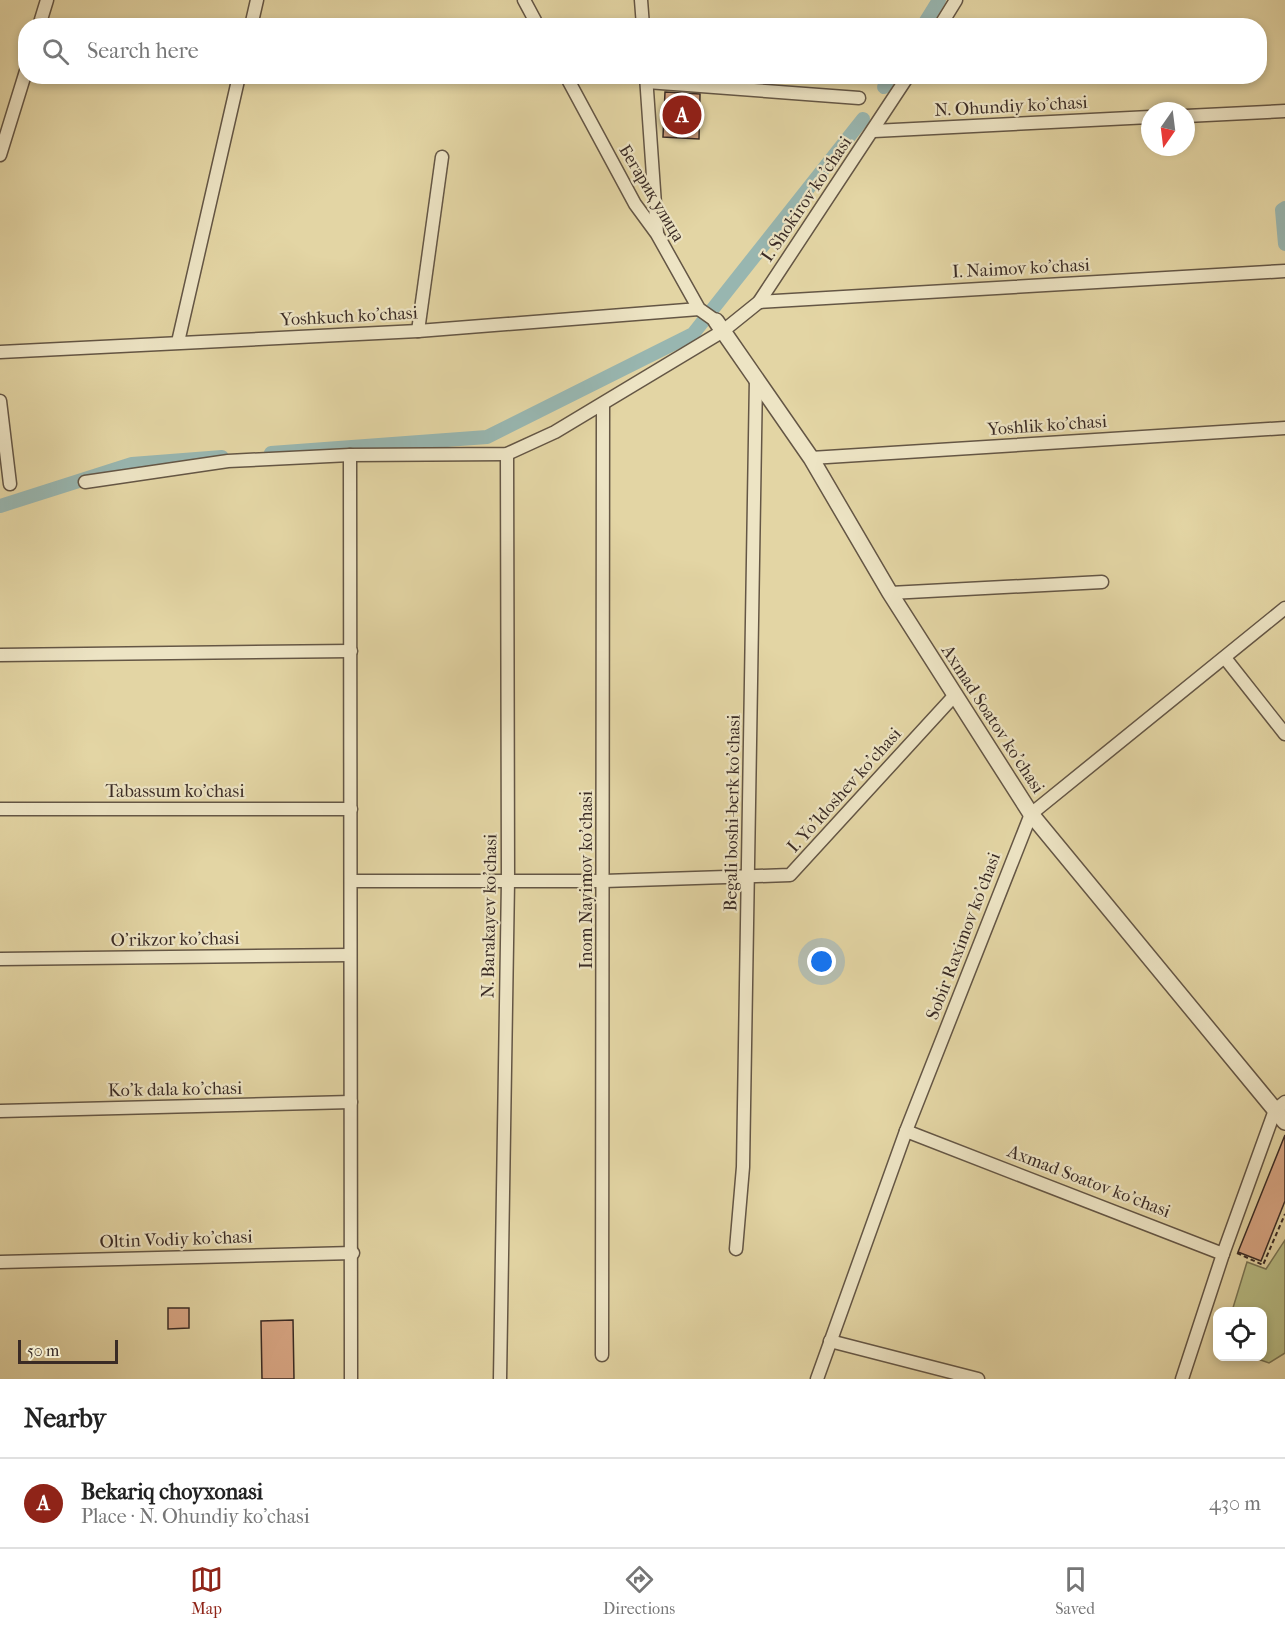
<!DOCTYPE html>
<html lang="en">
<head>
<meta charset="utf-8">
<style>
  body { margin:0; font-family:"IM FELL French Canon",serif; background:#f6f6f6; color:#222 }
  .controls { position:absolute; right:18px; bottom:18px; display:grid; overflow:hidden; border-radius:12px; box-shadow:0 3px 9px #0003 }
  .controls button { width:54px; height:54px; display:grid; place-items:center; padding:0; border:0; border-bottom:2px solid #e0e0e0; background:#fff; color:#222; font:30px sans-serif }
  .compass { position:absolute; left:1141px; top:102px; width:54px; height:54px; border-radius:50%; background:#fff; box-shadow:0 3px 9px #0003; rotate:194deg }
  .scale { position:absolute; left:18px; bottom:15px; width:100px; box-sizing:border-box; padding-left:6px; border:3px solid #3a2b25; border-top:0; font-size:16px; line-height:21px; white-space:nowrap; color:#3a2b25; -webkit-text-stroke:4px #ede4c4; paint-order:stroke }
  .you { position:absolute; left:822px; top:962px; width:21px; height:21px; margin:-15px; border:4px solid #fff; border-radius:50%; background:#1a73e8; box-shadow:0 0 0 9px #1a73e833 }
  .badge { display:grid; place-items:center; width:39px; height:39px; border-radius:50%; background:#8f2418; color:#fff; font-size:20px; font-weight:700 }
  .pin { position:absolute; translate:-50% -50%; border:3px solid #fff; box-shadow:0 2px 6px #0006 }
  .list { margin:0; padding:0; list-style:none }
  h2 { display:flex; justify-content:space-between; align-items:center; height:78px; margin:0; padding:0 24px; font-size:26px }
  h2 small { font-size:20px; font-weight:400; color:#767676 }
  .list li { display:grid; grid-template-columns:39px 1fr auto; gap:18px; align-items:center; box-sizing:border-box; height:90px; padding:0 24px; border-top:2px solid #e0e0e0 }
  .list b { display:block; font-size:22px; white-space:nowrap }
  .list p { margin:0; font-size:20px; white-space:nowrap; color:#767676 }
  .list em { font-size:20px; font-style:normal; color:#767676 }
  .icon { flex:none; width:33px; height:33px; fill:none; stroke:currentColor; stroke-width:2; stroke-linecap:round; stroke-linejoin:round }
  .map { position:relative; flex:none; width:1285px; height:1379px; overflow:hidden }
  .search { position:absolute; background:#fff; box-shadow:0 3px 9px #0003; left:18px; right:18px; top:18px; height:66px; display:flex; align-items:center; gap:15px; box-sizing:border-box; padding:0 21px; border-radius:24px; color:#767676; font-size:22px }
  .sheet { height:168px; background:#fff }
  nav { display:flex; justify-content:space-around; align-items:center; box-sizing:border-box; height:84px; border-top:2px solid #e0e0e0; background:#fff; font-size:16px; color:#767676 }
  nav a { display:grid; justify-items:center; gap:3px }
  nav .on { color:#8f2418 }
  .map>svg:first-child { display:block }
</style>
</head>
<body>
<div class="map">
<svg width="1285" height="1379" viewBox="0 0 1285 1379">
  <rect width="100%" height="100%" fill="#e3d5a4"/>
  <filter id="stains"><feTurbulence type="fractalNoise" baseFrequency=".00333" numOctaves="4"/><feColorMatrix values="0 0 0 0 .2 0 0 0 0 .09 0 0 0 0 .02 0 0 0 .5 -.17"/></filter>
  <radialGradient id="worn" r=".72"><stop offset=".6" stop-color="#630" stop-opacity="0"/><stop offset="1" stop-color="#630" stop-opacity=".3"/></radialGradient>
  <polygon fill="#b7bc84" stroke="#787454" stroke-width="1.5" points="1285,1240 1285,1353 1269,1363 1252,1357 1262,1356 1262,1312 1232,1311 1247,1262 1266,1269"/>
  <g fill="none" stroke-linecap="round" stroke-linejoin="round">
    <g stroke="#98b6b0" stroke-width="14">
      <polyline points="923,26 939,0"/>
      <polyline points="884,87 890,76"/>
      <polyline points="1285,208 1282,210 1285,244"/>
      <polyline points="271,453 487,437 693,334 863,119"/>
      <polyline points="0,506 132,464 222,457"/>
    </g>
  </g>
  <g fill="#d8a684" stroke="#3a2b25" stroke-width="1.5">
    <polygon points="665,92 700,94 699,139 663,137"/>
    <polygon points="1285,1135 1285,1201 1261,1261 1238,1252"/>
    <polygon points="168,1308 189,1308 189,1328 168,1329"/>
    <polygon points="293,1320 294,1379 262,1379 261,1321"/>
  </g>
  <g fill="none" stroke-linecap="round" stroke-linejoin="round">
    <g stroke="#645645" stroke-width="15">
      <g id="minor">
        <polyline points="524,0 538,26"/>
        <polyline points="641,0 643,26"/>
        <polyline points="39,26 47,0"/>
        <polyline points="251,26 257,0"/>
        <polyline points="940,26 956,0"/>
        <polyline points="566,76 635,204 657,234 699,309 716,321"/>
        <polyline points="646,76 657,233"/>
        <polyline points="647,82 859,98"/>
        <polyline points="1186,116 1285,111"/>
        <polyline points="874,131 1150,117"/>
        <polyline points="0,155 26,71"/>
        <polyline points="759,302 1285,271"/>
        <polyline points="418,331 442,157"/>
        <polyline points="178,342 239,76"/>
        <polyline points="0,352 418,331 699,309"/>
        <polyline points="0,401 10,484"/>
        <polyline points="350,455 351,1379"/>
        <polyline points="811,458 1285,428"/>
        <polyline points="85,482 228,461 350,455 507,454 555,432 723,331 759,302 908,76"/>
        <polyline points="890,593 1102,582"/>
        <polyline points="0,655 351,651"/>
        <polyline points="1225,658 1285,734"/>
        <polyline points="0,809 351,809"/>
        <polyline points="351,881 604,881 790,875 954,696"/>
        <polyline points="0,959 350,955"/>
        <polyline points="0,1111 351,1102"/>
        <polyline points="906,1131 1223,1254"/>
        <polyline points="736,1249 743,1167 756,378"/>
        <polyline points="0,1262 353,1253"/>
        <polyline points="830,1341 978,1379"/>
        <polyline points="602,1355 603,405"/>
        <polyline points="500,1379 508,881 507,454"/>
        <polyline points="817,1379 906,1131 1031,814 1285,608"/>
        <polyline points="1182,1379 1223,1254 1275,1110 1285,1102"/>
      </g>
    </g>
    <g stroke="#645645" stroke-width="18">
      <polyline id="tertiary" points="716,321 811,458 890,593 1031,814 1285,1122"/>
    </g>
    <polyline stroke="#3a2b25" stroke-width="2" stroke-dasharray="4.5 3" stroke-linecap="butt" points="1237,1253 1263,1265 1285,1214"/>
    <use href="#minor" stroke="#ede4c4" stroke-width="12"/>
    <use href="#tertiary" stroke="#ede4c4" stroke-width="15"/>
  </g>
  <g text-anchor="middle" stroke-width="4.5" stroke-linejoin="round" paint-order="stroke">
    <g font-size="18" fill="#3a2b25" stroke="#ede4c4">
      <text transform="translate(1011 106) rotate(-3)" y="6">N. Ohundiy ko'chasi</text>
      <text transform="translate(652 193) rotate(59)" y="6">Бегариқ улица</text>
      <text transform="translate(806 199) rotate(-56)" y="6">I. Shokirov ko'chasi</text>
      <text transform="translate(1021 268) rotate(-3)" y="6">I. Naimov ko'chasi</text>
      <text transform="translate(349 316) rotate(-3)" y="6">Yoshkuch ko'chasi</text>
      <text transform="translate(1047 425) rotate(-4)" y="6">Yoshlik ko'chasi</text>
      <text transform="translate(993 719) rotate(57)" y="6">Axmad Soatov ko'chasi</text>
      <text transform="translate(844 790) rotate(-48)" y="6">I. Yo'ldoshev ko'chasi</text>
      <text x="175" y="797">Tabassum ko'chasi</text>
      <text transform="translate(732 813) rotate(-89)" y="6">Begali boshi-berk ko'chasi</text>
      <text transform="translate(586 880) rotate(-90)" y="6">Inom Nayimov ko'chasi</text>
      <text transform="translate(489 916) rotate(-89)" y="6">N. Barakayev ko'chasi</text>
      <text transform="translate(963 936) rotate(-69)" y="6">Sobir Raximov ko'chasi</text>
      <text transform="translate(175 939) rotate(-1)" y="6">O'rikzor ko'chasi</text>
      <text transform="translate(175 1089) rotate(-1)" y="6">Ko'k dala ko'chasi</text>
      <text transform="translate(1089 1181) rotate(21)" y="6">Axmad Soatov ko'chasi</text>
      <text transform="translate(176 1239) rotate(-2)" y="6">Oltin Vodiy ko'chasi</text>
    </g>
  </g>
  <rect width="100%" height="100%" filter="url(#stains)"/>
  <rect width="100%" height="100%" fill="url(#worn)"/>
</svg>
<div class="controls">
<button><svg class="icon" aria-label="locate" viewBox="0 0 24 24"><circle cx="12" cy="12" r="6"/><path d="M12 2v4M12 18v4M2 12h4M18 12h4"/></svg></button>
</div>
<svg class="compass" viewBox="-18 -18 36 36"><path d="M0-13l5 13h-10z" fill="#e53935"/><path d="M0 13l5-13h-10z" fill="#767676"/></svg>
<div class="scale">50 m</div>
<div class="you"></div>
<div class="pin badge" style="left:682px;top:115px">A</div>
<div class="search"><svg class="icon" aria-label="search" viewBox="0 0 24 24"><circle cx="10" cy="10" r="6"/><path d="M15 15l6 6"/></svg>Search here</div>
</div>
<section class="sheet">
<h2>Nearby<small></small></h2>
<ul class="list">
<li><span class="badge">A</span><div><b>Bekariq choyxonasi</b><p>Place · N. Ohundiy ko'chasi</p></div><em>430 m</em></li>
</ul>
</section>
<nav>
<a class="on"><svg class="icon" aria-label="map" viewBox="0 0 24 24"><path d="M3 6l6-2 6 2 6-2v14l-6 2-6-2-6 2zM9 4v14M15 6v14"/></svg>Map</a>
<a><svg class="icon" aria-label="directions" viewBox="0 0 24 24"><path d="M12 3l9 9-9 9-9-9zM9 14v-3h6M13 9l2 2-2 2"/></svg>Directions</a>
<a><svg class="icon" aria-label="saved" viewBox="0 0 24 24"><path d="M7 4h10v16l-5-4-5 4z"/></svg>Saved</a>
</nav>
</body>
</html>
